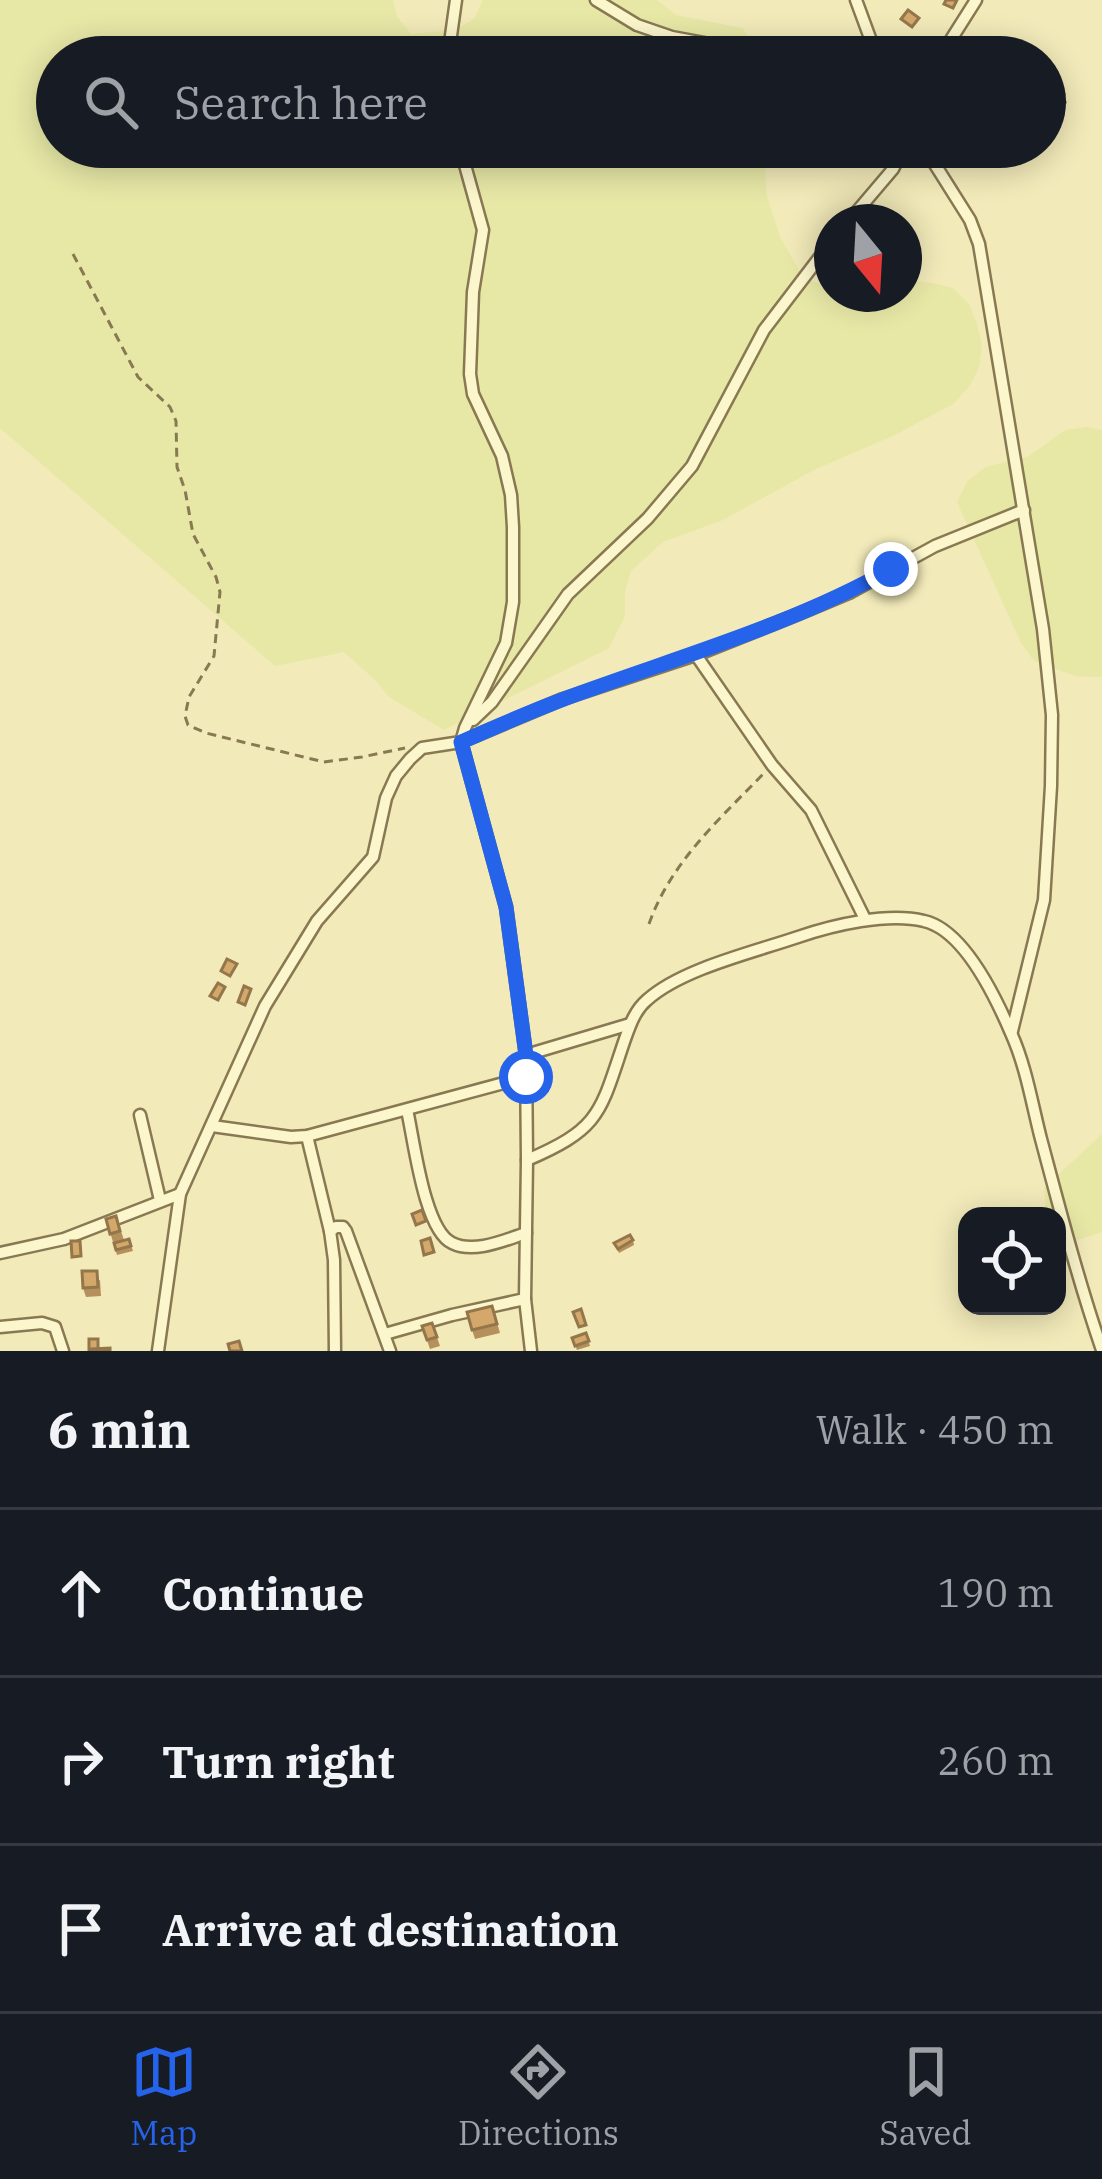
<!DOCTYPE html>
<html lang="en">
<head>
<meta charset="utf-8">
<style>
  body { margin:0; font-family:"IBM Plex Serif",serif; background:#20242c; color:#f1f3f6 }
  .controls { position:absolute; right:36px; bottom:36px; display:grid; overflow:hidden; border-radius:24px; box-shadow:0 6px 30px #0003 }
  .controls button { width:108px; height:108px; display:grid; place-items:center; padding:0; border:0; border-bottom:3px solid #363941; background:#171b24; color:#f1f3f6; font:60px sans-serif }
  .compass { position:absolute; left:814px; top:204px; width:108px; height:108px; border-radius:50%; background:#171b24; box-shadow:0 6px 30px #0003; rotate:162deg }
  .stop { position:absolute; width:36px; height:36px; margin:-27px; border:9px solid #2563eb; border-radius:50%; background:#fff }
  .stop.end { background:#2563eb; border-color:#fff; box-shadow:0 3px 12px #0008 }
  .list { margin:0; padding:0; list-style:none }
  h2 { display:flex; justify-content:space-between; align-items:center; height:156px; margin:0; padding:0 48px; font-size:51px }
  h2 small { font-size:39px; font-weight:400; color:#9ea1a6 }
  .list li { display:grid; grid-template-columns:78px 1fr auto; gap:36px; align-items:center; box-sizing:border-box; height:168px; padding:0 48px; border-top:3px solid #363941 }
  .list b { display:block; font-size:45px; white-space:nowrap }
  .list em { font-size:39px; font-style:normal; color:#9ea1a6 }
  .icon { flex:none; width:66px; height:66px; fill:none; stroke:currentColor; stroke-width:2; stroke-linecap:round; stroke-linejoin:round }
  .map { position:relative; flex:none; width:1102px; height:1351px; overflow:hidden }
  .search { position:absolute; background:#171b24; box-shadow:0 6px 30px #0003; left:36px; right:36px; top:36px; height:132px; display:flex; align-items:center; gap:30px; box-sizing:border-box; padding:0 42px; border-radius:66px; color:#9ea1a6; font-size:45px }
  .sheet { height:660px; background:#171b24 }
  nav { display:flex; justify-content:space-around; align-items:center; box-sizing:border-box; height:168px; border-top:3px solid #363941; background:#171b24; font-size:33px; color:#9ea1a6 }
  nav a { display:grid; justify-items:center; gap:6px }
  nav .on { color:#2563eb }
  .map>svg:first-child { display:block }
</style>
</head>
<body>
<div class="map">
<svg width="1102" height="1351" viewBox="0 0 1102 1351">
  <rect width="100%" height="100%" fill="#f2eab9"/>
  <g fill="#e7e8a6">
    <polygon points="0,0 393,0 397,17 411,34 454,30 474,19 483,0 657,0 676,15 742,28 756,46 755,57 57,57 57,147 769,147 765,175 767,196 780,237 804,278 832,289 832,294 904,294 904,283 911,281 933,283 953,288 969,304 977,324 982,345 979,368 969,387 953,404 895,435 816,469 723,520 663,542 631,571 625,592 625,616 609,648 444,730 389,697 376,681 344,652 275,666 0,428"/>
    <polygon points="1088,427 1102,430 1102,677 1096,677 1075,676 1034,661 1021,643 957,502 967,482 985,467 1029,456 1065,430"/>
    <polygon points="1102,1134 1102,1232 1066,1244 1057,1236 1057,1216 1046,1216 1044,1188"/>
  </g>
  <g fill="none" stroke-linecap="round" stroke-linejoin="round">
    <g stroke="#897953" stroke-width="15">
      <g id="street">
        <polyline points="596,0 637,25 672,37 780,57"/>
        <polyline points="856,0 877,57"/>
        <polyline points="448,57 456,0"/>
        <polyline points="940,57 976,0"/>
        <polyline points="460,147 483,230 473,292 470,374 473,394 502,456 511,495 513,527 513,602 506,643 465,728 461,742 506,907 526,1055 527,1160 525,1299 531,1351"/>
        <polyline points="924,147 970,220 979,244 1043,629 1052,715 1051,786 1044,900 1012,1031"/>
        <polyline points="848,222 893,169 904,147"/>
        <polyline points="696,655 772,765 811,810 865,919"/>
        <polyline points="473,720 492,702 568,594 648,518 692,466 764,330 832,241"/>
        <polyline points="526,1055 630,1024"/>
        <path d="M407,1110c7,30 17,120 45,133 22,11 53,-3 74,-10"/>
        <polyline points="140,1115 160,1200"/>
        <polyline points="212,1126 291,1137 307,1136 526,1077"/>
        <polyline points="307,1136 330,1231 334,1260 335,1351"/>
        <path d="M527,1160c75,-32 73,-48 98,-121 5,-14 10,-29 22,-39 34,-31 107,-48 151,-63 35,-12 90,-25 126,-16 40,9 72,77 87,112 15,33 21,71 30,106 19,71 37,141 61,211"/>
        <polyline points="330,1231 336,1227 343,1227 346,1231 390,1351"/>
        <polyline points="0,1253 64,1239 180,1194"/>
        <polyline points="0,1327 42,1323 55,1327 63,1351"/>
        <polyline points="385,1334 452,1315 525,1299"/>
        <polyline points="158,1351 180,1194 265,1006 317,921 373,857 386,798 396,776 410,759 422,748 461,742 563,699 696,655 801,613 851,592 935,546 1024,510"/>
      </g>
    </g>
    <g stroke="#897953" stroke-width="3" stroke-dasharray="9 6" stroke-linecap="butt">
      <polyline points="73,254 138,377 170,407 176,421 177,467 185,490 193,534 216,577 220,592 214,656 189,697 185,716 188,725 206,733 324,762 362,757 405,748"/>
      <path d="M649,924c22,-63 73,-107 117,-153"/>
    </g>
    <use href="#street" stroke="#fcf6cd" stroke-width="10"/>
  </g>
  <g fill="#b6905c">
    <polygon points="116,1216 124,1240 129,1239 133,1251 117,1255 106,1219"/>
    <polygon points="633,1240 634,1245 619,1253 616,1247"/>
    <polygon points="100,1280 101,1296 86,1297 83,1288"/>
    <polygon points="492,1306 500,1333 475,1339 472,1330"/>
    <polygon points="432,1323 440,1346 430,1349 422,1326"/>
    <polygon points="586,1333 590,1346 577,1350 572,1338"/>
  </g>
  <polygon fill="#94764b" points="1064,94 1067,103 1054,111 1051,102"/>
  <g fill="#d4a86b" stroke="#94764b" stroke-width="3">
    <polygon points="946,0 957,0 953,8 944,4"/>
    <polygon points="908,10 919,18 912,27 901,19"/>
    <polygon points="1057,84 1064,94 1051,102 1045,91"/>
    <polygon points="227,959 237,964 230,976 221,971"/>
    <polygon points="218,983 225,987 218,1000 210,996"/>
    <polygon points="244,986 251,989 245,1005 238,1002"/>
    <polygon points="422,1210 426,1221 416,1225 412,1214"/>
    <polygon points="116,1216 120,1231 110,1234 106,1219"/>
    <polygon points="630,1235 633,1240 618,1249 614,1243"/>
    <polygon points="430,1238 434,1252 424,1255 421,1241"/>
    <polygon points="129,1239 131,1246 116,1250 114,1243"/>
    <polygon points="71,1241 80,1241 81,1256 72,1257"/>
    <polygon points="82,1271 97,1271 98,1287 83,1288"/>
    <polygon points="492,1306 497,1324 472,1330 467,1312"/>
    <polygon points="581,1309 586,1325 579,1327 573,1312"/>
    <polygon points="432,1323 437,1337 427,1340 422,1326"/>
    <polygon points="586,1333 589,1341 575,1346 572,1338"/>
    <polygon points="89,1339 98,1339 98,1349 89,1351"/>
    <polygon points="239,1341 242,1351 230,1351 228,1344"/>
    <polygon points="110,1348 110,1351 91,1351 91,1349"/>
  </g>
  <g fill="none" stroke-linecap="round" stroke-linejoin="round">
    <path stroke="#2563eb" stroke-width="15" d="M526,1077v-22l-20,-148 -45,-165c34,-15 68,-30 103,-43 110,-41 224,-72 327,-130"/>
  </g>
</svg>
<div class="controls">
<button><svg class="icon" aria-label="locate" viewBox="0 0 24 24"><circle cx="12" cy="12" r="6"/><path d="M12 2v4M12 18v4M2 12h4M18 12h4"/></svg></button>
</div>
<svg class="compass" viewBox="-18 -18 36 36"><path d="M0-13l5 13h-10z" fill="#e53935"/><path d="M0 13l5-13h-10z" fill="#9ea1a6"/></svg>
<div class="stop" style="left:526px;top:1077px"></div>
<div class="stop end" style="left:891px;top:569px"></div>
<div class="search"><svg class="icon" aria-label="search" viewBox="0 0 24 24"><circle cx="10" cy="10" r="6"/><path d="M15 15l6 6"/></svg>Search here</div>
</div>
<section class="sheet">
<h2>6 min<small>Walk · 450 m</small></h2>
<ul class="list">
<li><svg class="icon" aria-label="ahead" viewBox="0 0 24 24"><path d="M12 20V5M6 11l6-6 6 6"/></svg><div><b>Continue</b></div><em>190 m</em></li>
<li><svg class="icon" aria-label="right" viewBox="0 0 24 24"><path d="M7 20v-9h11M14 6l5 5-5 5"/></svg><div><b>Turn right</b></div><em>260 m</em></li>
<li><svg class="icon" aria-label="arrive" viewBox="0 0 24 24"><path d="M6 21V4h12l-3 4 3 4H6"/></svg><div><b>Arrive at destination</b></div></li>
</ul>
</section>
<nav>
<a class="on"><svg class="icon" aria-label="map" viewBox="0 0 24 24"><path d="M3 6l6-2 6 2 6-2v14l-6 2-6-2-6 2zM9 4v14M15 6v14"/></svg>Map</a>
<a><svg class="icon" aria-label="directions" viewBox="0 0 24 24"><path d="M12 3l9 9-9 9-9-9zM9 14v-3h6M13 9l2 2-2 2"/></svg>Directions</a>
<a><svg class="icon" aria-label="saved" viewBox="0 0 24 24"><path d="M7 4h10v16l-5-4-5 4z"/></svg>Saved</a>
</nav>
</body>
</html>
